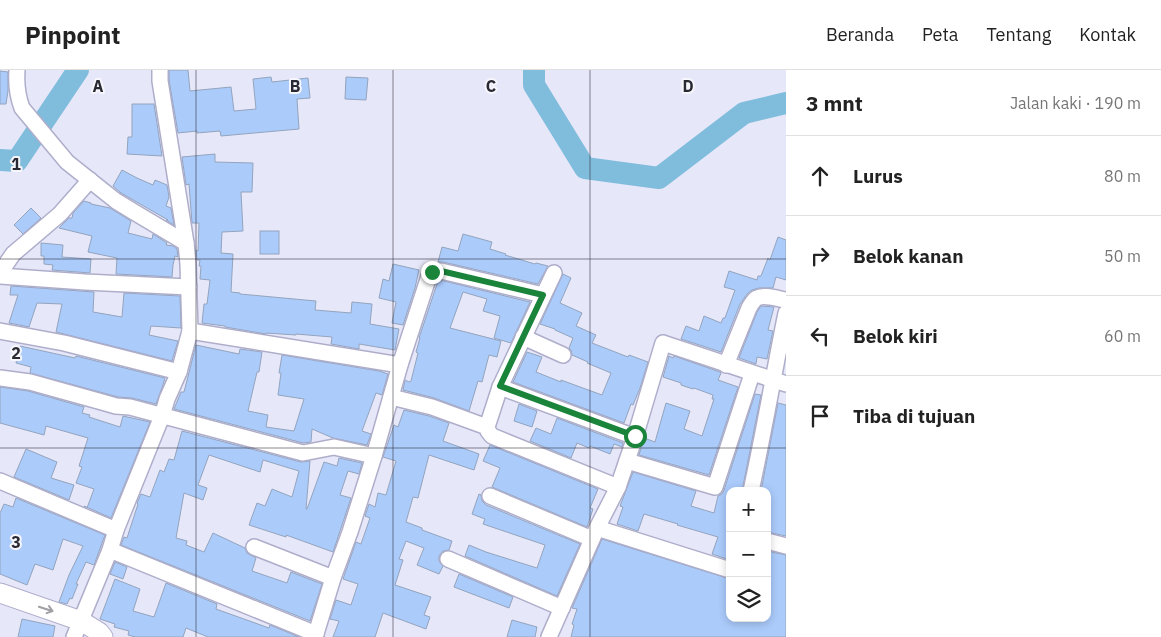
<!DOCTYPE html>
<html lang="id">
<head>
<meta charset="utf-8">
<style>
  body { margin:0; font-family:"IBM Plex Sans",sans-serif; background:#f6f6f6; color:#222 }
  .controls { position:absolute; right:15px; bottom:15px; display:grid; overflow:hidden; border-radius:10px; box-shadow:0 2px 8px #0003 }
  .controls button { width:45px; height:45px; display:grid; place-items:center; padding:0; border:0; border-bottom:1px solid #e0e0e0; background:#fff; color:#222; font:25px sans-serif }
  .stop { position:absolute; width:15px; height:15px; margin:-11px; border:4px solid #19843a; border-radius:50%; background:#fff }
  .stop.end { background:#19843a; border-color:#fff; box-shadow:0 1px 5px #0008 }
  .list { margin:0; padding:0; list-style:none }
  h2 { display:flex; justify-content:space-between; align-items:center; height:65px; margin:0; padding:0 20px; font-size:21px }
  h2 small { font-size:16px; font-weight:400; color:#767676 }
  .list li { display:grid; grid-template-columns:32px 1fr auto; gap:15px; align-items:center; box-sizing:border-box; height:80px; padding:0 20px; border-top:1px solid #e0e0e0 }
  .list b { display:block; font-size:19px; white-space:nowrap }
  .list em { font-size:16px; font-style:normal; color:#767676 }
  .icon { flex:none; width:28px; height:28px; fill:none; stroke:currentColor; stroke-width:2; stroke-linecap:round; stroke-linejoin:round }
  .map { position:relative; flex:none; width:786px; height:567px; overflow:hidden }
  header { display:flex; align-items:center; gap:30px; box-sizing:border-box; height:70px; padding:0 25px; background:#fff; border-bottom:1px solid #e0e0e0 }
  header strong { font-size:24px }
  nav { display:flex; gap:28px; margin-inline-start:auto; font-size:18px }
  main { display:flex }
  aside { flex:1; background:#fff }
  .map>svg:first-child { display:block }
</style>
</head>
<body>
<header>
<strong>Pinpoint</strong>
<nav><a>Beranda</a><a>Peta</a><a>Tentang</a><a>Kontak</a></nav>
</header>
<main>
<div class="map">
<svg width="786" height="567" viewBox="0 0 786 567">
  <rect width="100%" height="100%" fill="#e7e7fa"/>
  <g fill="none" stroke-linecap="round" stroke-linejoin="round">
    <g stroke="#80bddc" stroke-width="22">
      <polyline points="534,0 534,15 585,98 659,108 744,43 786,33"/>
      <polyline points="0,90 17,91 78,0"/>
    </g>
  </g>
  <g fill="#abcbfb" stroke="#93a4bd">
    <polygon points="169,0 188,0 190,21 231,17 234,41 256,39 253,9 271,7 272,12 308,8 310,28 297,29 299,59 221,66 220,61 197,63 197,61 178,63 169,10"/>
    <polygon points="0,1 8,2 8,21 6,34 0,34"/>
    <polygon points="346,7 368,8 366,30 345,29"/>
    <polygon points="132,34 154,34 162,86 127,84 128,67 132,67"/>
    <polygon points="215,84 215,92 253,93 252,122 241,122 243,161 222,162 221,183 233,184 231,222 240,223 240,224 316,231 315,240 351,243 352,232 372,234 370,254 399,259 395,280 359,274 359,279 331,274 332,267 296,264 296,265 266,263 266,264 225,257 225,256 202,253 204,234 207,234 210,210 200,209 201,196 199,196 200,190 197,190 196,180 198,181 199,153 192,153 189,114 186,115 182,87"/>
    <polygon points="122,100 137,108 153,115 155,110 167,115 169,127 166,136 171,138 174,155 166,150 168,150 121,123 113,116"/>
    <polygon points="84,131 91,133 91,134 110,138 131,151 128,163 152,169 153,164 167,173 166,175 173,176 177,179 178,187 175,186 173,195 172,207 116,204 117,188 88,182 92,166 59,158 69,148 72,148 73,143"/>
    <polygon points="31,138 41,148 23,164 14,155"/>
    <rect x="260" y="161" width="19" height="23"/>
    <polygon points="463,164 492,172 490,179 506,184 505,185 535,194 536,193 548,196 538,214 443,192 438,192 442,177 458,181"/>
    <polygon points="778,167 786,170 786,210 776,207 773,218 759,218 752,220 747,224 740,234 721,282 681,269 686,256 699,261 704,246 721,253 723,248 725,248 735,220 724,217 729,201 757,210 758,206 761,206 768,188 770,190"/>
    <polygon points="41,173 63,175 62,187 91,189 90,203 52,200 53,195 44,194 44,186 41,186"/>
    <polygon points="393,194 419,200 415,218 403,255 392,253 396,232 379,228 383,209 389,211"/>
    <polygon points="563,204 571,208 560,233 582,243 576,256 596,265 592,273 628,287 629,285 648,292 640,318 633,335 631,334 624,353 513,312 527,282 542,287 536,302 561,312 561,310 602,325 611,303 587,293 588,292 572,285 571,280 569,278 573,268 555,260 555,259 540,254"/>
    <polygon points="440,210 530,232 511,273 494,268 500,246 483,241 487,229 463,222 450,258 501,271 497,287 489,285 482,312 478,311 469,341 434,328 403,320 405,310 409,312 411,311 418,283 416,282 420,268 419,268 438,211"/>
    <polygon points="11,216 94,222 93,242 122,247 124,223 180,226 181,258 151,256 149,265 178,271 172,291 56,262 62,234 37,233 29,257 9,253 18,225 10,225"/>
    <polygon points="761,236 774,237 768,260 773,261 767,289 757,287 756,294 739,288 757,242"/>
    <polygon points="196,275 239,284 240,279 262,282 259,302 257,302 248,341 268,345 266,357 294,361 304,329 278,325 281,303 279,303 282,285 379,301 388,304 382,325 376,323 362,361 371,364 367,375 333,368 312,359 311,372 303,373 174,339 181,322 184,322"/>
    <polygon points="20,276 75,288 76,286 165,308 163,315 156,334 132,328 118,327 30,303 31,297 16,293"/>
    <polygon points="669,286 673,288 674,286 720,302 721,303 718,310 738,317 709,405 639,385 644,368 655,372 666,333 690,341 684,359 702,366 714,329 712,329 713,325 694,318 693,319 681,315 681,313 663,307"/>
    <polygon points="0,317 28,321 84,337 82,343 90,345 89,347 120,357 123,346 150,352 111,448 84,436 87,438 94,419 76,413 82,397 79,396 88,368 46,356 44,365 0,353"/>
    <polygon points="755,324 761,325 742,421 730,421 730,490 712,484 718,467 677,455 678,454 644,444 638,461 617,454 623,437 620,436 633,402 696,421 691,436 714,443 718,426 722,424 724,420"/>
    <polygon points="778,333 786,335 786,466 767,462 767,421 761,421"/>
    <polygon points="519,334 537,341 532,357 514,351"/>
    <polygon points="404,340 429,346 449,353 443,371 479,384 474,400 429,385 418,428 413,427 406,452 422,458 422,460 452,471 449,480 443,481 439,486 439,491 443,496 439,504 417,495 424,478 406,471 399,489 403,490 395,515 431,527 424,545 430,547 426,559 383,543 375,567 333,567 339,551 330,549 336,530 351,535 358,514 343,509 356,472 361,474 370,448 365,446 369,434 375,437 378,423 386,425 396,391 383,387 394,355 398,357"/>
    <polygon points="557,348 623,373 622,377 614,374 610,384 590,376 589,378 577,373 571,388 530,371 536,358 551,364"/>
    <polygon points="182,361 301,392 310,391 306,439 307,439 324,392 337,396 339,388 362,393 359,404 348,401 340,425 351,428 333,482 286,465 286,467 249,455 257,433 265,436 272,419 292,427 299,401 263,390 260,402 209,385 198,415 207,418 203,430 184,423 176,468 187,471 186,475 204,482 213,463 245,478 247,483 256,488 252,501 287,513 291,502 322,514 310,551 121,475 124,467 127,468 138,434 137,433 141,424 150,427 160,400 164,402 169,389 174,390"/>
    <polygon points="490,375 598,419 590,438 593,439 587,457 492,417 500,398 483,391"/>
    <polygon points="26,379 57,392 51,408 74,415 69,430 14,407"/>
    <polygon points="479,424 481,425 482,431 486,435 580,474 557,526 465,486 469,475 486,482 537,498 545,475 483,454 485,449 472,444"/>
    <polygon points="16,428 105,465 94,495 86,492 76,514 78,514 72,529 70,528 67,534 59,532 69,505 83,476 63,469 53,500 35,494 27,515 0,504 0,443 4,434 13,437"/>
    <polygon points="602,469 730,509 730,548 767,548 767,481 786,485 786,567 571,567 574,555 572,554 577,539 572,538"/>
    <polygon points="115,492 127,497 123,509 110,504"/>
    <polygon points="459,504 513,527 509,538 454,517"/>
    <polygon points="115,509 140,519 133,541 154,547 166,513 217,534 216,539 269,558 270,555 299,567 208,567 186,558 183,567 135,567 128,565 129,561 114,557 115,554 100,549"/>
    <polygon points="22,549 55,556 53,567 18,567"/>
    <polygon points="512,550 537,557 535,567 507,567"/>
  </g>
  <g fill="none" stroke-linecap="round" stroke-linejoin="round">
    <g stroke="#aeaecb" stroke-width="18">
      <g id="minor">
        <path d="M17,0c-1,14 0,25 5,38l45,54 49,39 18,11 52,31"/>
        <polyline points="0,203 13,184 60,144 90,110"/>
        <polyline points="0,206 85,212 189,217"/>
        <polyline points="0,261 64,273 179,302"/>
        <polyline points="190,261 400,295"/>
        <polyline points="523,267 563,285"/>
        <path d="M726,295l23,-57c2,-3 4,-8 8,-10 7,-4 21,1 29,2"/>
        <polyline points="0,308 30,312 102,332 116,336 130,337 303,383 334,377 374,386"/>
        <polyline points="500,317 635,367"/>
        <polyline points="391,327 432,337 487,357 488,361 492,366 618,417"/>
        <polyline points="487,357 500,317 554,203"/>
        <polyline points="627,391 715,417 752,304"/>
        <polyline points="0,411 116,460"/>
        <path d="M751,421c13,-59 23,-119 35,-178"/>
        <polyline points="490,426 592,469"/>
        <polyline points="597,458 730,500"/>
        <polyline points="767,471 786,476"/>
        <polyline points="254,477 333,508"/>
        <polyline points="110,480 316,564"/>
        <polyline points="448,489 562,538"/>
        <polyline points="74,567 110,480 116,460 162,346 167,329 179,302 190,261 188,194 186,173 160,11 160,0"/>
        <polyline points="315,567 333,508 350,462 374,386 400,295 429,206 432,202 441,201 543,225"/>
        <polyline points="549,567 597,458 618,417 635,367 663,273 786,314"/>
      </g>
    </g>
    <g stroke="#aeaecb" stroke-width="21">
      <polyline id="major" points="0,523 81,551 99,562 103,567"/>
    </g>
    <use href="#minor" stroke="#fff" stroke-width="15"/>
    <use href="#major" stroke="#fff" stroke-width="19"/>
  </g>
  <defs><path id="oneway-shaft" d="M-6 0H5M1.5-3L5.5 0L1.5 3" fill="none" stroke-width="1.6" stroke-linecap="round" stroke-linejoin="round" transform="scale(1.25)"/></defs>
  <use stroke="#9f9fa4" href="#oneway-shaft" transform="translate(46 539) rotate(18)"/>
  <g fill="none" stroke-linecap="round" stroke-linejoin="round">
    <polyline stroke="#19843a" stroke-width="6" points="432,202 441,201 543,225 500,316 635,366"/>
  </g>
  <path fill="none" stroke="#292934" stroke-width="1" stroke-opacity="0.55" d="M196,0v567M393,0v567M590,0v567M0,189h786M0,378h786"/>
  <g font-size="16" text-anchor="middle" font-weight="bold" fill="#292934" stroke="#f6f6fc" stroke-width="4" stroke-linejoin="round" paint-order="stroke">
    <text x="98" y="22">A</text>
    <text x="295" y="22">B</text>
    <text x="491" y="22">C</text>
    <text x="688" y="22">D</text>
    <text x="16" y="100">1</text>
    <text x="16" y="289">2</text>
    <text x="16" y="478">3</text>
  </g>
</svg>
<div class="controls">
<button>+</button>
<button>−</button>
<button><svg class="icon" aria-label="layers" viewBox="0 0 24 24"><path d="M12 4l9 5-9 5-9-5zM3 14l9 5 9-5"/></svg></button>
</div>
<div class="stop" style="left:635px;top:366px"></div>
<div class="stop end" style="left:432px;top:202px"></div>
</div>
<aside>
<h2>3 mnt<small>Jalan kaki · 190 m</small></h2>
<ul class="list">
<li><svg class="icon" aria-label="ahead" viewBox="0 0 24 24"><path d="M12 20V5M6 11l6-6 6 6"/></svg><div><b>Lurus</b></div><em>80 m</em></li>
<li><svg class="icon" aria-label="right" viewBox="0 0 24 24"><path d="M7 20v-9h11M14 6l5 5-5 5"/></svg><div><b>Belok kanan</b></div><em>50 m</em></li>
<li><svg class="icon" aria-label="left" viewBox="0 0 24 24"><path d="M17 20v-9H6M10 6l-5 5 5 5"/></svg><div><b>Belok kiri</b></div><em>60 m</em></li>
<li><svg class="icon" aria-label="arrive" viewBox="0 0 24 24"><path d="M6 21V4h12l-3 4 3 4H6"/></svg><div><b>Tiba di tujuan</b></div></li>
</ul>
</aside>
</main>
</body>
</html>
